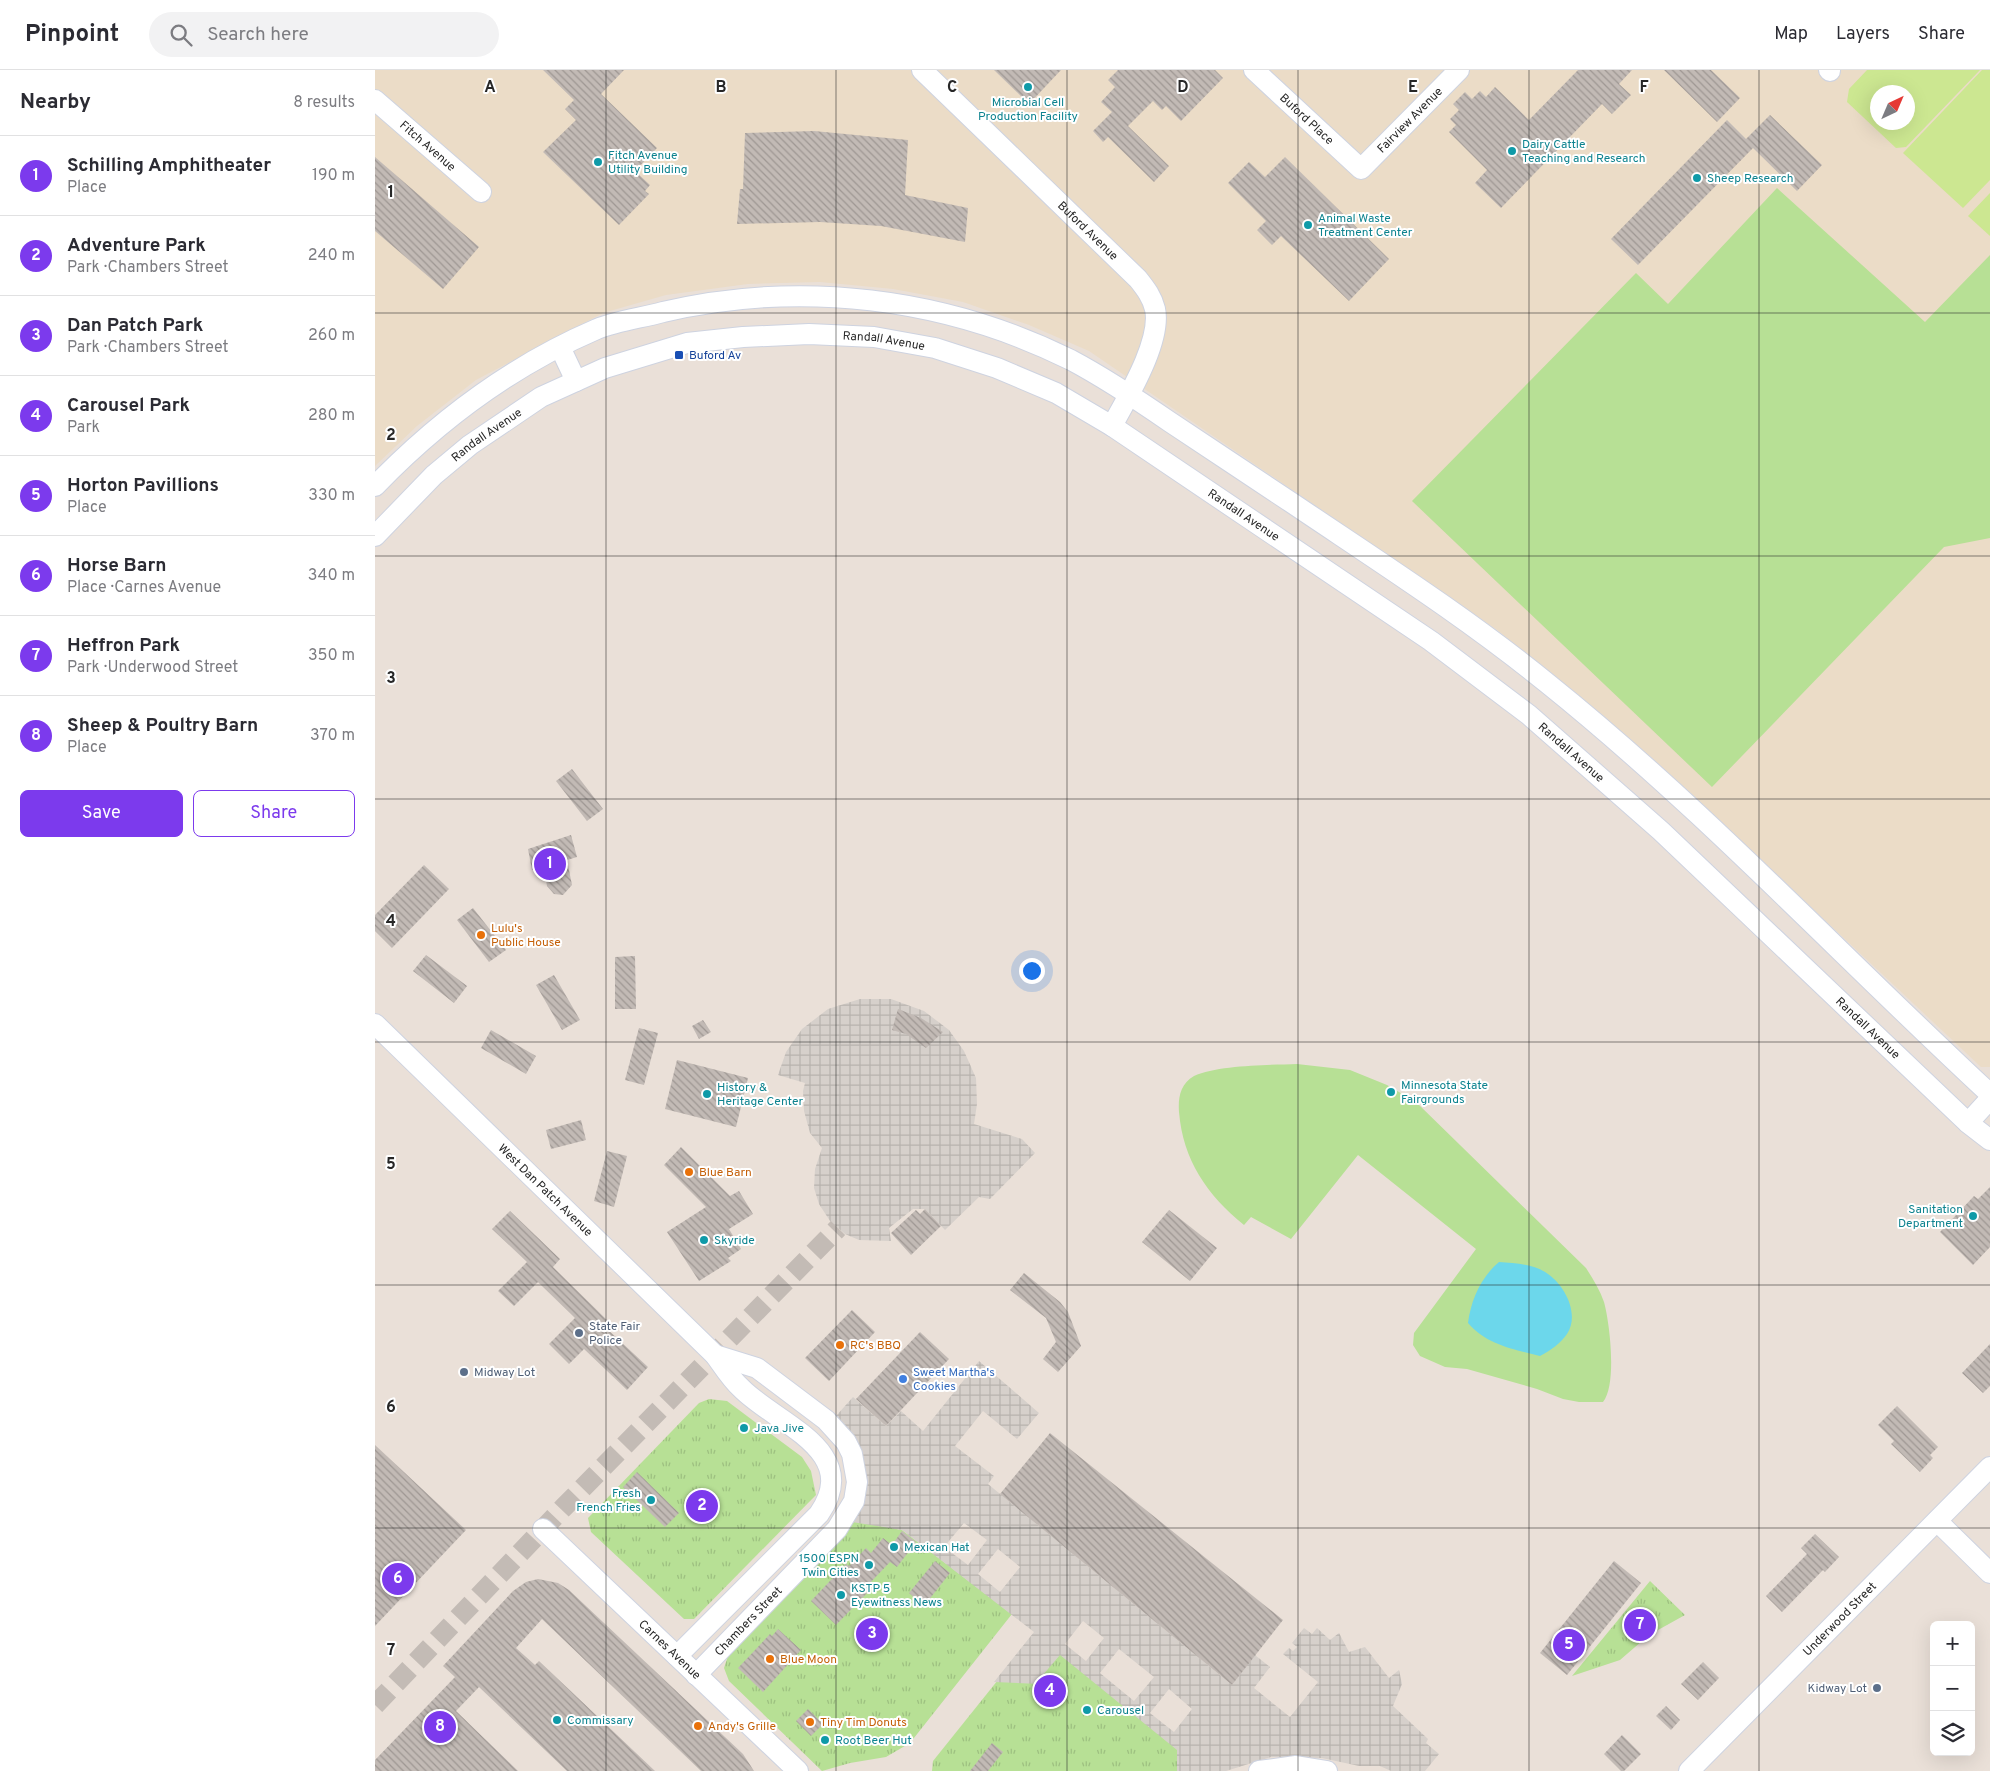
<!DOCTYPE html>
<html lang="en">
<head>
<meta charset="utf-8">
<style>
  body { margin:0; font-family:Overpass,sans-serif; background:#f2f2f3; color:#2b2b33 }
  .controls { position:absolute; right:15px; bottom:15px; display:grid; overflow:hidden; border-radius:8px; box-shadow:0 5px 20px #0002 }
  .controls button { width:45px; height:45px; display:grid; place-items:center; padding:0; border:0; border-bottom:1px solid #e1e1e2; background:#fff; color:#2b2b33; font:25px sans-serif }
  .compass { position:absolute; left:1495px; top:15px; width:45px; height:45px; border-radius:50%; background:#fff; box-shadow:0 5px 20px #0002; rotate:44deg }
  .you { position:absolute; left:656px; top:900px; width:18px; height:18px; margin:-12px; border:4px solid #fff; border-radius:50%; background:#1a73e8; box-shadow:0 0 0 8px #1a73e833 }
  .badge { display:grid; place-items:center; width:32px; height:32px; border-radius:50%; background:#7c3aed; color:#fff; font-size:16px; font-weight:700 }
  .pin { position:absolute; translate:-50% -50%; border:2px solid #fff; box-shadow:0 1px 5px #0006 }
  .list { margin:0; padding:0; list-style:none }
  h2 { display:flex; justify-content:space-between; align-items:center; height:65px; margin:0; padding:0 20px; font-size:21px }
  h2 small { font-size:16px; font-weight:400; color:#7c7c81 }
  .list li { display:grid; grid-template-columns:32px 1fr auto; gap:15px; align-items:center; box-sizing:border-box; height:80px; padding:0 20px; border-top:1px solid #e1e1e2 }
  .list b { display:block; font-size:19px; white-space:nowrap }
  .list p { margin:0; font-size:16px; white-space:nowrap; color:#7c7c81 }
  .list em { font-size:16px; font-style:normal; color:#7c7c81 }
  .actions { display:flex; gap:10px; padding:15px 20px }
  .actions a { flex:1; padding:11px 0; border:1px solid #7c3aed; border-radius:8px; text-align:center; font-size:18px; color:#7c3aed }
  .actions .main { background:#7c3aed; color:#fff }
  .icon { flex:none; width:28px; height:28px; fill:none; stroke:currentColor; stroke-width:2; stroke-linecap:round; stroke-linejoin:round }
  .map { position:relative; flex:none; width:1615px; height:1701px; overflow:hidden }
  header { display:flex; align-items:center; gap:30px; box-sizing:border-box; height:70px; padding:0 25px; background:#fff; border-bottom:1px solid #e1e1e2 }
  header strong { font-size:24px }
  nav { display:flex; gap:28px; margin-inline-start:auto; font-size:18px }
  .search { width:350px; height:45px; background:#f2f2f3; display:flex; align-items:center; gap:12px; box-sizing:border-box; padding:0 18px; border-radius:28px; color:#7c7c81; font-size:19px }
  main { display:flex }
  aside { flex:1; background:#fff }
  .map>svg:first-child { display:block }
</style>
</head>
<body>
<header>
<strong>Pinpoint</strong>
<div class="search"><svg class="icon" aria-label="search" viewBox="0 0 24 24"><circle cx="10" cy="10" r="6"/><path d="M15 15l6 6"/></svg>Search here</div>
<nav><a>Map</a><a>Layers</a><a>Share</a></nav>
</header>
<main>
<aside>
<h2>Nearby<small>8 results</small></h2>
<ul class="list">
<li><span class="badge">1</span><div><b>Schilling Amphitheater</b><p>Place</p></div><em>190 m</em></li>
<li><span class="badge">2</span><div><b>Adventure Park</b><p>Park · Chambers Street</p></div><em>240 m</em></li>
<li><span class="badge">3</span><div><b>Dan Patch Park</b><p>Park · Chambers Street</p></div><em>260 m</em></li>
<li><span class="badge">4</span><div><b>Carousel Park</b><p>Park</p></div><em>280 m</em></li>
<li><span class="badge">5</span><div><b>Horton Pavillions</b><p>Place</p></div><em>330 m</em></li>
<li><span class="badge">6</span><div><b>Horse Barn</b><p>Place · Carnes Avenue</p></div><em>340 m</em></li>
<li><span class="badge">7</span><div><b>Heffron Park</b><p>Park · Underwood Street</p></div><em>350 m</em></li>
<li><span class="badge">8</span><div><b>Sheep &amp; Poultry Barn</b><p>Place</p></div><em>370 m</em></li>
</ul>
<div class="actions"><a class="main">Save</a><a>Share</a></div>
</aside>
<div class="map">
<svg width="1615" height="1701" viewBox="0 0 1615 1701">
  <defs>
    <pattern id="park-tufts" width="24" height="20" patternUnits="userSpaceOnUse" patternTransform="scale(1.25)"><rect width="24" height="20" fill="#b7e095"/><path d="M3 7l-1-3M5 7V3M7 7l1-3M15 17l-1-3M17 17v-4M19 17l1-3" fill="none" stroke="#9dc080"/></pattern>
    <pattern id="plaza-grid" width="8" height="8" patternUnits="userSpaceOnUse" patternTransform="scale(1.25)"><rect width="8" height="8" fill="#d6d0cb"/><path d="M0 4h8M4 0v8" fill="none" stroke="#b8b3ae"/></pattern>
    <pattern id="building-back-hatch" width="6" height="6" patternUnits="userSpaceOnUse" patternTransform="scale(1.25)"><rect width="6" height="6" fill="#c2bab5"/><path d="M-1 5l2 2M0 0l6 6M5-1l2 2" fill="none" stroke="#9e9793"/></pattern>
  </defs>
  <rect width="100%" height="100%" fill="#eae0d8"/>
  <path fill="#ebdcc7" fill-rule="evenodd" d="M0,0h1615v997h-9l-329,-309 -155,-128 -408,-279 -60,-26 -66,-23 -70,-13 -73,-7 -72,2 -82,11 -63,18 -127,67 -59,46 -42,40zM1502,22h30v30h-30z"/>
  <g fill="#b7e095">
    <polygon points="1402,118 1550,252 1615,185 1615,468 1569,477 1337,717 1037,431 1261,203 1293,234"/>
    <path d="M922,994l53,6 37,15 29,17 170,166c7,11 14,22 18,34 6,22 13,83 -1,100h-24l-16,-3 -26,-10 -70,-20 -22,-2 -25,-11 -7,-11 1,-12 62,-84 -118,-94 -67,84 -40,-22 -7,8c-37,-30 -61,-65 -65,-113 -1,-14 1,-28 15,-36 24,-11 76,-11 103,-12z"/>
  </g>
  <g fill="url(#park-tufts)">
    <polygon points="334,1329 352,1331 427,1387 436,1401 441,1425 319,1549 309,1549 216,1462 213,1448 324,1333"/>
    <polygon points="480,1451 527,1460 637,1544 535,1673 511,1687 475,1693 447,1701 354,1611 349,1598 354,1583"/>
    <polygon points="1275,1511 1310,1545 1274,1565 1245,1590 1197,1606"/>
    <polygon points="659,1565 813,1677 814,1701 557,1701 558,1691"/>
  </g>
  <g fill="#cce791" fill-rule="evenodd">
    <path d="M1492,0h113l-74,77 -10,1 -49,-46 2,-13zM1502,22h30v30h-30z"/>
    <polygon points="1607,0 1615,0 1615,110 1588,138 1528,83"/>
    <polygon points="1615,123 1615,166 1593,146"/>
  </g>
  <g fill="url(#plaza-grid)" fill-rule="evenodd">
    <polygon points="485,929 516,929 549,941 574,960 589,981 601,1008 602,1034 599,1054 647,1069 660,1083 615,1129 604,1127 570,1160 550,1139 538,1139 514,1158 516,1171 484,1170 470,1164 455,1151 444,1134 439,1118 440,1099 447,1078 435,1063 429,1041 428,1021 430,1013 403,1005 411,982 427,959 453,939"/>
    <path d="M604,1291l60,52 -22,26 -34,-28 -28,35 39,30 -6,8 244,201 23,-30 15,12 -16,21 36,29 28,-35 -35,-28 6,-6 4,3 4,-4 -5,-4 12,-15 8,6 5,-6 13,12 9,-7 10,19 16,-5 24,31 10,-8 3,14 -9,22 35,33 -2,4 13,11 -14,17h-34l-11,-5h-21l-37,-8 -32,-1h-19l-45,14h-49v-21l-117,-95 -18,21 -1,8 -47,-2 40,-50 -132,-102 -50,-8 -2,-90 -14,-16 17,-19 33,29 15,-15 22,20zM589,1453l23,17 -19,25 -24,-18zM623,1479l22,18 -20,25 -22,-18zM708,1551l21,17 -18,23 -21,-17zM744,1579l35,28 -20,24 -34,-28zM794,1619l23,20 -18,23 -24,-19z"/>
  </g>
  <path fill="#6cd7eb" d="M1124,1192c16,1 35,2 49,12 17,12 32,40 19,60 -7,10 -16,16 -27,22 -27,-7 -53,-11 -72,-33 3,-23 13,-46 31,-61z"/>
  <g fill="url(#building-back-hatch)">
    <polygon points="168,0 249,0 226,24 282,78 260,101 275,115 270,121 274,124 244,155 168,82 201,50 190,39 199,30"/>
    <polygon points="619,0 686,0 654,34"/>
    <polygon points="743,0 840,0 848,8 806,51 791,36 787,40 778,31 753,56 794,96 779,112 733,67 728,72 718,61 737,42 726,32 740,17 733,10"/>
    <polygon points="1203,0 1257,0 1244,14 1256,25 1237,44 1227,34 1126,138 1100,113 1112,100 1074,62 1081,55 1075,49 1084,40 1078,34 1090,22 1097,29 1105,21 1111,27 1120,17 1154,50"/>
    <polygon points="1289,0 1336,0 1365,28 1342,52"/>
    <polygon points="1395,45 1447,95 1422,121 1378,78 1263,195 1236,169 1352,50 1371,69"/>
    <polygon points="439,61 533,70 530,125 593,138 590,172 506,156 445,152 362,154 365,119 368,119 370,63"/>
    <polygon points="0,87 104,177 68,219 0,161"/>
    <polygon points="910,87 1014,189 974,231 906,166 897,175 882,160 891,151 853,113 874,92 890,107"/>
    <polygon points="197,699 228,739 212,751 181,711"/>
    <polygon points="196,765 202,787 192,790 197,815 188,825 179,824 172,816 169,798 157,800 153,779"/>
    <polygon points="49,795 74,819 17,878 0,861 0,845"/>
    <polygon points="98,838 131,880 114,892 82,850"/>
    <polygon points="51,885 92,916 79,933 38,901"/>
    <polygon points="260,886 261,939 240,939 240,887"/>
    <polygon points="179,905 205,950 187,960 161,915"/>
    <polygon points="523,939 546,948 568,962 551,978 531,964 517,960"/>
    <polygon points="328,950 336,962 324,969 317,956"/>
    <polygon points="264,958 283,963 269,1015 250,1010"/>
    <polygon points="116,960 161,986 151,1004 106,978"/>
    <polygon points="302,990 373,1008 361,1057 290,1039"/>
    <polygon points="206,1050 211,1070 176,1079 171,1060"/>
    <polygon points="306,1077 355,1126 364,1121 378,1144 354,1159 366,1179 353,1188 356,1191 324,1211 292,1162 331,1137 289,1095"/>
    <polygon points="232,1081 252,1086 239,1137 219,1131"/>
    <polygon points="1615,1117 1615,1177 1598,1195 1565,1162 1599,1126 1603,1129"/>
    <polygon points="550,1139 566,1156 536,1185 516,1163 541,1140 545,1144"/>
    <polygon points="794,1140 842,1178 815,1211 767,1172"/>
    <polygon points="135,1141 185,1189 178,1197 234,1252 230,1257 273,1297 252,1320 209,1279 194,1294 174,1274 200,1248 163,1212 139,1236 123,1221 152,1192 117,1159"/>
    <polygon points="649,1203 685,1232 693,1242 706,1276 683,1302 668,1289 681,1272 671,1248 635,1220"/>
    <polygon points="477,1240 500,1262 454,1311 430,1288"/>
    <polygon points="545,1262 574,1289 511,1356 481,1329"/>
    <polygon points="1615,1274 1615,1316 1608,1323 1587,1303"/>
    <polygon points="1522,1336 1563,1377 1555,1385 1558,1388 1545,1402 1516,1374 1519,1371 1503,1355"/>
    <polygon points="675,1363 908,1550 857,1615 625,1424"/>
    <polygon points="0,1375 91,1460 0,1556"/>
    <polygon points="262,1402 304,1443 290,1457 248,1417"/>
    <polygon points="527,1461 541,1472 522,1497 515,1492 493,1515 496,1519 461,1555 436,1531 471,1494 474,1496 491,1478 496,1483 508,1468 517,1475"/>
    <polygon points="1440,1464 1464,1487 1450,1502 1448,1500 1407,1542 1391,1526 1432,1484 1426,1478"/>
    <polygon points="560,1491 575,1503 549,1536 534,1523"/>
    <polygon points="1239,1491 1266,1513 1192,1605 1165,1583"/>
    <polygon points="163,1509 183,1513 194,1520 368,1684 379,1701 326,1701 167,1549 141,1578 160,1595 164,1591 280,1701 192,1701 104,1617 81,1641 143,1701 0,1701 0,1690 80,1607 68,1596 138,1521 151,1512"/>
    <polygon points="403,1559 426,1580 388,1622 363,1598 395,1564 397,1566"/>
    <polygon points="1328,1592 1344,1608 1323,1630 1306,1614"/>
    <polygon points="1291,1636 1305,1650 1296,1660 1281,1646"/>
    <polygon points="433,1639 448,1654 436,1666 421,1651"/>
    <polygon points="1247,1665 1266,1684 1249,1701 1246,1701 1229,1684"/>
    <polygon points="617,1673 628,1682 613,1701 595,1701"/>
  </g>
  <g fill="none" stroke-linecap="round" stroke-linejoin="round">
    <polyline stroke="#c3bbb5" stroke-width="20" stroke-dasharray="20 10" stroke-linecap="butt" points="0,1635 189,1437 463,1158"/>
    <g stroke="#ced3e0" stroke-width="22">
      <g id="street">
        <path id="s1" d="M547,0l216,209c8,10 14,18 17,30 7,32 -28,89 -43,117"/>
        <path id="s2" d="M879,0l107,99 98,-99"/>
        <polyline points="1454,0 1455,1"/>
        <path id="s3" d="M0,30l106,92"/>
        <polyline points="185,277 201,311"/>
        <path d="M0,416c63,-65 138,-121 222,-157 20,-8 44,-11 66,-17 137,-32 281,-15 408,48 34,18 67,40 99,62 41,27 81,54 122,81 86,58 174,114 255,180 157,126 295,274 443,411"/>
        <path id="s4" d="M0,466l59,-61 36,-30 71,-48 64,-29 82,-25 56,-6 66,-3 65,3 61,11 62,20 59,25 56,33 319,215 98,74 132,116 307,292 22,17"/>
        <path id="s5" d="M0,954l340,331c8,11 16,24 26,33 35,36 122,62 78,126l-142,142"/>
        <polyline points="1593,1053 1615,1029"/>
        <polyline points="1562,1451 1615,1503"/>
        <path id="s6" d="M168,1459l255,242"/>
        <path id="s7" d="M321,1605l141,-146 17,-28 3,-19 -5,-28 -6,-12 -20,-22 -69,-52 -42,-13"/>
        <polyline points="884,1701 921,1696 952,1701"/>
        <path id="s8" d="M1314,1701l301,-304"/>
      </g>
    </g>
    <use href="#street" stroke="#fff" stroke-width="20"/>
  </g>
  <path fill="none" stroke="#272727" stroke-width="1" stroke-opacity="0.55" d="M231,0v1701M461,0v1701M692,0v1701M923,0v1701M1154,0v1701M1384,0v1701M0,243h1615M0,486h1615M0,729h1615M0,972h1615M0,1215h1615M0,1458h1615"/>
  <g fill="#0f9aa8" stroke="#fff" stroke-width="2">
    <circle cx="653" cy="17" r="5"/>
    <circle cx="1137" cy="81" r="5"/>
    <circle cx="223" cy="92" r="5"/>
    <circle cx="1322" cy="108" r="5"/>
    <circle cx="933" cy="155" r="5"/>
    <circle cx="1016" cy="1022" r="5"/>
    <circle cx="332" cy="1024" r="5"/>
    <circle cx="1598" cy="1146" r="5"/>
    <circle cx="329" cy="1170" r="5"/>
    <circle cx="369" cy="1358" r="5"/>
    <circle cx="276" cy="1430" r="5"/>
    <circle cx="519" cy="1477" r="5"/>
    <circle cx="494" cy="1495" r="5"/>
    <circle cx="466" cy="1525" r="5"/>
    <circle cx="712" cy="1640" r="5"/>
    <circle cx="182" cy="1650" r="5"/>
    <circle cx="450" cy="1670" r="5"/>
  </g>
  <rect fill="#1a4fb4" stroke="#fff" stroke-width="2" x="299" y="280" width="10" height="10" rx="2.5"/>
  <g fill="#e8710a" stroke="#fff" stroke-width="2">
    <circle cx="106" cy="865" r="5"/>
    <circle cx="314" cy="1102" r="5"/>
    <circle cx="465" cy="1275" r="5"/>
    <circle cx="395" cy="1589" r="5"/>
    <circle cx="435" cy="1652" r="5"/>
    <circle cx="323" cy="1656" r="5"/>
  </g>
  <g fill="#5c6f8a" stroke="#fff" stroke-width="2">
    <circle cx="204" cy="1263" r="5"/>
    <circle cx="89" cy="1302" r="5"/>
    <circle cx="1502" cy="1618" r="5"/>
  </g>
  <circle fill="#3f7fe0" stroke="#fff" stroke-width="2" cx="528" cy="1309" r="5"/>
  <g text-anchor="middle" stroke-width="4" stroke-linejoin="round" paint-order="stroke">
    <g font-size="12" fill="#0d838f" stroke="#fff" text-anchor="start">
      <text x="653" y="36" text-anchor="middle">Microbial Cell<tspan x="653" dy="14">Production Facility</tspan></text>
      <text x="1147" y="78">Dairy Cattle<tspan x="1147" dy="14">Teaching and Research</tspan></text>
      <text x="233" y="89">Fitch Avenue<tspan x="233" dy="14">Utility Building</tspan></text>
      <text x="1332" y="112">Sheep Research</text>
      <text x="943" y="152">Animal Waste<tspan x="943" dy="14">Treatment Center</tspan></text>
      <text x="1026" y="1019">Minnesota State<tspan x="1026" dy="14">Fairgrounds</tspan></text>
      <text x="342" y="1021">History &amp;<tspan x="342" dy="14">Heritage Center</tspan></text>
      <text x="1588" y="1143" text-anchor="end">Sanitation<tspan x="1588" dy="14">Department</tspan></text>
      <text x="339" y="1174">Skyride</text>
      <text x="379" y="1362">Java Jive</text>
      <text x="266" y="1427" text-anchor="end">Fresh<tspan x="266" dy="14">French Fries</tspan></text>
      <text x="529" y="1481">Mexican Hat</text>
      <text x="484" y="1492" text-anchor="end">1500 ESPN<tspan x="484" dy="14">Twin Cities</tspan></text>
      <text x="476" y="1522">KSTP 5<tspan x="476" dy="14">Eyewitness News</tspan></text>
      <text x="722" y="1644">Carousel</text>
      <text x="192" y="1654">Commissary</text>
      <text x="460" y="1674">Root Beer Hut</text>
    </g>
    <g font-size="12" fill="#272727" stroke="#fff">
      <text dy="4" stroke="none"><textPath href="#s2" startOffset="72">Buford Place</textPath></text>
      <text dy="4" stroke="none"><textPath href="#s2" startOffset="215">Fairview Avenue</textPath></text>
      <text dy="4" stroke="none"><textPath href="#s3" startOffset="70">Fitch Avenue</textPath></text>
      <text dy="4" stroke="none"><textPath href="#s1" startOffset="231">Buford Avenue</textPath></text>
      <text dy="4" stroke="none"><textPath href="#s4" startOffset="571">Randall Avenue</textPath></text>
      <text dy="4" stroke="none"><textPath href="#s4" startOffset="151">Randall Avenue</textPath></text>
      <text dy="4" stroke="none"><textPath href="#s4" startOffset="976">Randall Avenue</textPath></text>
      <text dy="4" stroke="none"><textPath href="#s4" startOffset="1381">Randall Avenue</textPath></text>
      <text dy="4" stroke="none"><textPath href="#s4" startOffset="1786">Randall Avenue</textPath></text>
      <text dy="4" stroke="none"><textPath href="#s5" startOffset="238">West Dan Patch Avenue</textPath></text>
      <text dy="4" stroke="none"><textPath href="#s8" startOffset="214">Underwood Street</textPath></text>
      <text dy="4" stroke="none"><textPath href="#s7" startOffset="75">Chambers Street</textPath></text>
      <text dy="4" stroke="none"><textPath href="#s6" startOffset="175">Carnes Avenue</textPath></text>
    </g>
    <g font-size="12" fill="#164399" stroke="#fff" text-anchor="start">
      <text x="314" y="289">Buford Av</text>
    </g>
    <g font-size="12" fill="#c56008" stroke="#fff" text-anchor="start">
      <text x="116" y="862">Lulu's<tspan x="116" dy="14">Public House</tspan></text>
      <text x="324" y="1106">Blue Barn</text>
      <text x="475" y="1279">RC's BBQ</text>
      <text x="405" y="1593">Blue Moon</text>
      <text x="445" y="1656">Tiny Tim Donuts</text>
      <text x="333" y="1660">Andy's Grille</text>
    </g>
    <g font-size="12" fill="#4e5e75" stroke="#fff" text-anchor="start">
      <text x="214" y="1260">State Fair<tspan x="214" dy="14">Police</tspan></text>
      <text x="99" y="1306">Midway Lot</text>
      <text x="1492" y="1622" text-anchor="end">Kidway Lot</text>
    </g>
    <g font-size="12" fill="#366cbe" stroke="#fff" text-anchor="start">
      <text x="538" y="1306">Sweet Martha's<tspan x="538" dy="14">Cookies</tspan></text>
    </g>
  </g>
  <g font-size="16" text-anchor="middle" font-weight="bold" fill="#272727" stroke="#fff" stroke-width="4" stroke-linejoin="round" paint-order="stroke">
    <text x="115" y="22">A</text>
    <text x="346" y="22">B</text>
    <text x="577" y="22">C</text>
    <text x="808" y="22">D</text>
    <text x="1038" y="22">E</text>
    <text x="1269" y="22">F</text>
    <text x="16" y="127">1</text>
    <text x="16" y="370">2</text>
    <text x="16" y="613">3</text>
    <text x="16" y="856">4</text>
    <text x="16" y="1099">5</text>
    <text x="16" y="1342">6</text>
    <text x="16" y="1585">7</text>
  </g>
</svg>
<div class="controls">
<button>+</button>
<button>−</button>
<button><svg class="icon" aria-label="layers" viewBox="0 0 24 24"><path d="M12 4l9 5-9 5-9-5zM3 14l9 5 9-5"/></svg></button>
</div>
<svg class="compass" viewBox="-18 -18 36 36"><path d="M0-13l5 13h-10z" fill="#e53935"/><path d="M0 13l5-13h-10z" fill="#7c7c81"/></svg>
<div class="you"></div>
<div class="pin badge" style="left:175px;top:794px">1</div>
<div class="pin badge" style="left:327px;top:1436px">2</div>
<div class="pin badge" style="left:497px;top:1564px">3</div>
<div class="pin badge" style="left:675px;top:1621px">4</div>
<div class="pin badge" style="left:1194px;top:1575px">5</div>
<div class="pin badge" style="left:23px;top:1509px">6</div>
<div class="pin badge" style="left:1265px;top:1555px">7</div>
<div class="pin badge" style="left:65px;top:1657px">8</div>
</div>
</main>
</body>
</html>
